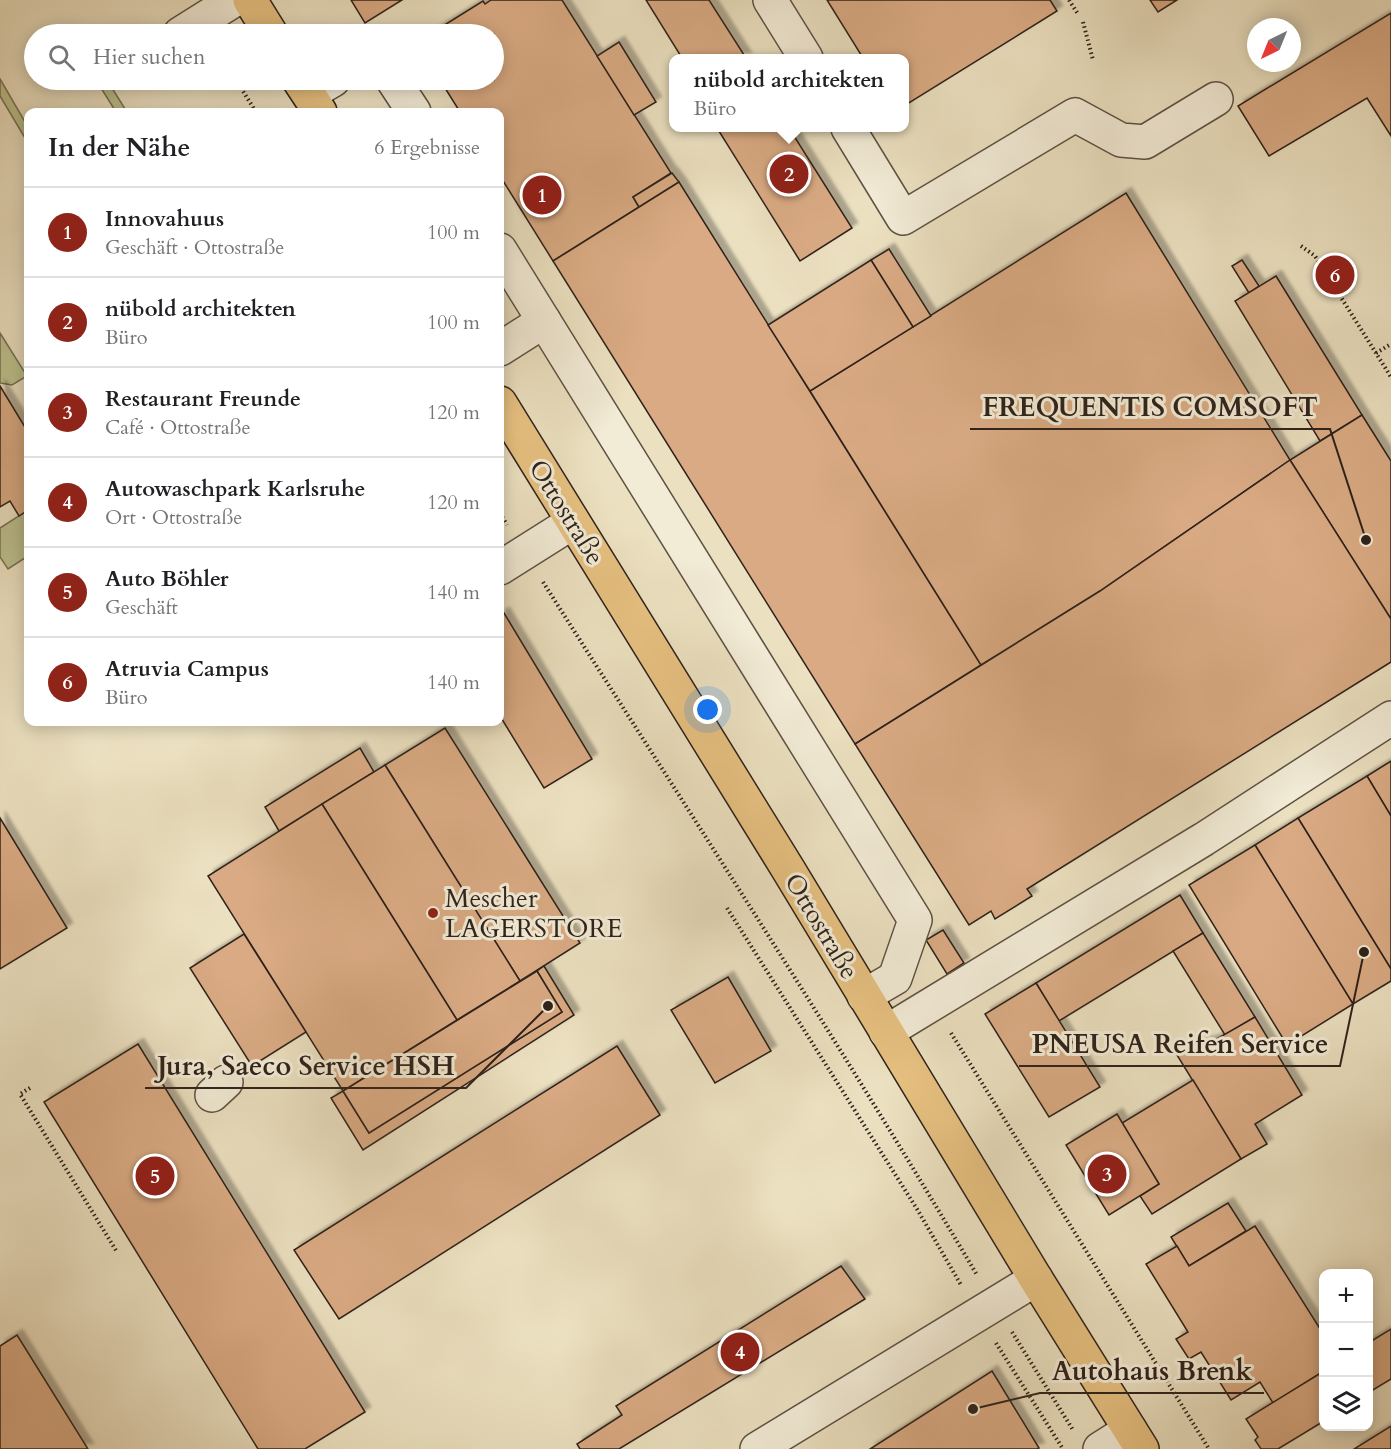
<!DOCTYPE html>
<html lang="de">
<head>
<meta charset="utf-8">
<style>
  body { margin:0; font-family:Cardo,serif; background:#f2f2f2; color:#202124 }
  .controls { position:absolute; right:18px; bottom:18px; display:grid; overflow:hidden; border-radius:12px; box-shadow:0 3px 15px #0003 }
  .controls button { width:54px; height:54px; display:grid; place-items:center; padding:0; border:0; border-bottom:2px solid #e0e0e0; background:#fff; color:#202124; font:30px sans-serif }
  .compass { position:absolute; left:1247px; top:18px; width:54px; height:54px; border-radius:50%; background:#fff; box-shadow:0 3px 15px #0003; rotate:223deg }
  .you { position:absolute; left:708px; top:710px; width:21px; height:21px; margin:-15px; border:4px solid #fff; border-radius:50%; background:#1a73e8; box-shadow:0 0 0 9px #1a73e833 }
  .badge { display:grid; place-items:center; width:39px; height:39px; border-radius:50%; background:#8f2418; color:#fff; font-size:20px; font-weight:700 }
  .pin { position:absolute; translate:-50% -50%; border:3px solid #fff; box-shadow:0 2px 6px #0006 }
  .popup { position:absolute; left:669px; top:54px; width:240px; height:78px; box-sizing:border-box; display:grid; place-content:center; border-radius:12px; background:#fff; filter:drop-shadow(0 2px 4px #0005); font-size:20px; white-space:nowrap; color:#757577 }
  .popup b { font-size:22px; color:#202124 }
  .popup::after { content:''; position:absolute; left:50%; top:100%; margin-left:-12px; border:12px solid transparent; border-top-color:#fff }
  .list { margin:0; padding:0; list-style:none }
  h2 { display:flex; justify-content:space-between; align-items:center; height:78px; margin:0; padding:0 24px; font-size:26px }
  h2 small { font-size:20px; font-weight:400; color:#757577 }
  .list li { display:grid; grid-template-columns:39px 1fr auto; gap:18px; align-items:center; box-sizing:border-box; height:90px; padding:0 24px; border-top:2px solid #e0e0e0 }
  .list b { display:block; font-size:22px; white-space:nowrap }
  .list p { margin:0; font-size:20px; white-space:nowrap; color:#757577 }
  .list em { font-size:20px; font-style:normal; color:#757577 }
  .icon { flex:none; width:33px; height:33px; fill:none; stroke:currentColor; stroke-width:2; stroke-linecap:round; stroke-linejoin:round }
  .map { position:relative; flex:none; width:1391px; height:1449px; overflow:hidden }
  .search { position:absolute; background:#fff; box-shadow:0 3px 15px #0003; left:24px; top:24px; width:480px; height:66px; display:flex; align-items:center; gap:15px; box-sizing:border-box; padding:0 21px; border-radius:33px; color:#757577; font-size:22px }
  .panel { position:absolute; background:#fff; box-shadow:0 3px 15px #0003; left:24px; top:108px; width:480px; height:618px; border-radius:12px }
  .map>svg:first-child { display:block }
</style>
</head>
<body>
<div class="map">
<svg width="1391" height="1449" viewBox="0 0 1391 1449">
  <defs>
    <filter id="shadow"><feDropShadow dx="5.5" dy="-5.5" stdDeviation="1.5" flood-color="#0004"/></filter>
  </defs>
  <rect width="100%" height="100%" fill="#ebe0c0"/>
  <filter id="stains"><feTurbulence type="fractalNoise" baseFrequency=".00333" numOctaves="4"/><feColorMatrix values="0 0 0 0 .2 0 0 0 0 .09 0 0 0 0 .02 0 0 0 .5 -.17"/></filter>
  <radialGradient id="worn" r=".72"><stop offset=".6" stop-color="#630" stop-opacity="0"/><stop offset="1" stop-color="#630" stop-opacity=".3"/></radialGradient>
  <g fill="#bdc18e" stroke="#767254" stroke-width="1.5">
    <polygon points="0,79 28,127 28,143 0,96"/>
    <polygon points="96,80 107,80 127,112 116,112"/>
    <polygon points="0,333 27,376 12,385 0,383"/>
    <polygon points="28,510 28,556 8,569 0,557 0,528"/>
  </g>
  <g fill="#d9aa83" stroke="#2e221b" stroke-width="1.5" filter="url(#shadow)">
    <polygon points="351,0 402,0 365,23"/>
    <polygon points="491,0 562,0 671,173 633,197 639,207 553,261 500,176 500,112 460,112 440,80 494,80 494,34 430,34 483,1 485,4"/>
    <polygon points="646,0 709,0 746,58 682,58"/>
    <polygon points="827,0 1050,0 1057,11 904,106 904,58 863,58"/>
    <polygon points="1150,0 1177,0 1158,12"/>
    <polygon points="1391,13 1391,136 1367,98 1269,156 1238,106"/>
    <polygon points="619,42 656,102 634,115 597,56"/>
    <polygon points="717,128 789,128 852,228 800,261"/>
    <polygon points="672,173 679,182 639,207 633,197"/>
    <polygon points="679,182 981,665 855,744 553,261"/>
    <polygon points="1126,193 1290,460 1100,591 981,665 810,391"/>
    <polygon points="889,249 931,316 913,327 871,260"/>
    <polygon points="871,260 913,327 810,391 768,325"/>
    <polygon points="1242,260 1259,286 1249,293 1232,266"/>
    <polygon points="1276,276 1362,415 1320,441 1235,301"/>
    <polygon points="0,386 28,432 28,510 19,516 10,501 0,507"/>
    <polygon points="1362,415 1391,461 1391,619 1290,460"/>
    <polygon points="1290,460 1391,619 1391,662 1027,889 1032,896 995,919 991,911 969,925 855,744 1100,591"/>
    <polygon points="504,613 592,759 544,788 500,716 500,615"/>
    <polygon points="445,728 580,943 520,981 385,765"/>
    <polygon points="360,748 374,772 279,831 265,807"/>
    <polygon points="1391,761 1391,816 1367,776"/>
    <polygon points="385,765 520,981 457,1020 322,804"/>
    <polygon points="1367,776 1391,816 1391,969 1298,818"/>
    <polygon points="322,804 457,1020 343,1091 208,876"/>
    <polygon points="0,818 67,928 0,969"/>
    <polygon points="1298,818 1391,969 1391,981 1353,1004 1255,845"/>
    <polygon points="1255,845 1353,1004 1287,1045 1189,885"/>
    <polygon points="1180,895 1203,933 1059,1021 1036,983"/>
    <polygon points="943,930 964,963 947,974 926,940"/>
    <polygon points="1203,933 1255,1017 1225,1035 1173,951"/>
    <polygon points="244,934 306,1032 252,1066 190,968"/>
    <polygon points="544,966 574,1015 363,1150 331,1098 343,1091 369,1133 562,1012 537,971"/>
    <polygon points="537,971 562,1012 369,1133 343,1091"/>
    <polygon points="728,977 771,1051 715,1083 671,1010"/>
    <polygon points="1036,983 1100,1087 1049,1117 985,1014"/>
    <polygon points="1255,1017 1302,1095 1255,1124 1267,1144 1241,1159 1177,1055 1193,1046 1215,1040"/>
    <polygon points="138,1044 365,1412 305,1449 258,1449 44,1102"/>
    <polygon points="617,1046 660,1115 339,1319 294,1250"/>
    <polygon points="1193,1080 1241,1159 1152,1214 1140,1196 1159,1184 1122,1123"/>
    <polygon points="1117,1114 1159,1184 1109,1215 1066,1145"/>
    <polygon points="1228,1203 1246,1231 1189,1266 1171,1237"/>
    <polygon points="1255,1226 1324,1335 1324,1371 1273,1403 1260,1382 1231,1400 1201,1352 1189,1359 1176,1339 1188,1332 1146,1264 1177,1246 1189,1266"/>
    <polygon points="841,1266 865,1299 619,1449 580,1449 577,1444 622,1415 616,1406"/>
    <polygon points="1391,1329 1391,1379 1368,1393 1368,1343"/>
    <polygon points="17,1335 88,1449 0,1449 0,1346"/>
    <polygon points="992,1371 1039,1448 1037,1449 870,1449"/>
    <polygon points="1324,1371 1324,1421 1278,1449 1261,1449 1255,1440 1258,1437 1246,1419"/>
    <polygon points="1391,1426 1391,1449 1354,1449"/>
  </g>
  <g fill="none" stroke-linecap="round" stroke-linejoin="round">
    <g stroke="#5d5244" stroke-width="36">
      <g id="minor">
        <polyline points="770,0 806,58"/>
        <polyline points="180,34 234,0"/>
        <polyline points="393,80 414,112"/>
        <polyline points="309,94 333,80"/>
        <polyline points="848,128 903,218 1075,115 1121,140 1145,142 1216,99"/>
        <polyline points="500,250 915,920 895,978 864,996"/>
        <polyline points="500,349 544,321"/>
        <polyline points="500,568 573,522"/>
        <polyline points="886,1032 1204,839 1391,718"/>
        <polyline points="212,1095 226,1082"/>
        <polyline points="757,1449 1036,1279"/>
        <polyline points="1100,1449 1130,1430"/>
      </g>
    </g>
    <g stroke="#2e221b" stroke-width="36">
      <g id="major">
        <polyline points="250,0 271,34"/>
        <polyline points="299,80 320,112"/>
        <polyline points="500,403 788,869 1036,1279 1142,1449"/>
      </g>
    </g>
    <g stroke="#2e221b" stroke-width="4" stroke-dasharray="1.5 3" stroke-linecap="butt">
      <polyline points="1069,0 1078,14"/>
      <polyline points="1083,22 1093,60"/>
      <polyline points="236,80 256,112"/>
      <polyline points="1301,246 1315,256 1391,377"/>
      <polyline points="1376,353 1391,344"/>
      <polyline points="500,513 507,525"/>
      <path d="M543,582c146,230 295,458 434,693"/>
      <polyline points="727,908 917,1209 961,1285"/>
      <polyline points="951,1033 1209,1449"/>
      <polyline points="30,1088 20,1094 117,1252"/>
      <polyline points="1012,1332 1073,1430"/>
      <polyline points="996,1343 1063,1449"/>
    </g>
    <use href="#minor" stroke="#f2ebd6" stroke-width="33"/>
    <use href="#major" stroke="#e6c080" stroke-width="33"/>
  </g>
  <circle fill="#8f2418" stroke="#f2ebd6" stroke-width="2" cx="433" cy="913" r="6"/>
  <g text-anchor="middle" stroke-width="6" stroke-linejoin="round" paint-order="stroke">
    <g font-size="26" fill="#2e221b" stroke="#f2ebd6">
      <text transform="translate(567 512) rotate(58)" y="9">Ottostraße</text>
      <text transform="translate(822 926) rotate(59)" y="9">Ottostraße</text>
    </g>
    <g font-size="26" fill="#2e221b" stroke="#f2ebd6" text-anchor="start">
      <text x="445" y="907">Mescher<tspan x="445" dy="30">LAGERSTORE</tspan></text>
    </g>
  </g>
  <path fill="none" stroke="#2e221b" stroke-width="2" d="M1366 540L1330 429H970M1364 952L1340 1066H1019M548 1006L466 1088H145M973 1409L1040 1393H1264"/>
  <g fill="#2e221b" stroke="#f2ebd6" stroke-width="2">
    <circle cx="1366" cy="540" r="6"/>
    <circle cx="1364" cy="952" r="6"/>
    <circle cx="548" cy="1006" r="6"/>
    <circle cx="973" cy="1409" r="6"/>
  </g>
  <g font-size="27" text-anchor="middle" font-weight="bold" fill="#2e221b" stroke="#f2ebd6" stroke-width="6" stroke-linejoin="round" paint-order="stroke">
    <text x="1150" y="416">FREQUENTIS COMSOFT</text>
    <text x="1180" y="1053">PNEUSA Reifen Service</text>
    <text x="306" y="1075">Jura, Saeco Service HSH</text>
    <text x="1152" y="1380">Autohaus Brenk</text>
  </g>
  <rect width="100%" height="100%" filter="url(#stains)"/>
  <rect width="100%" height="100%" fill="url(#worn)"/>
</svg>
<div class="controls">
<button>+</button>
<button>−</button>
<button><svg class="icon" aria-label="layers" viewBox="0 0 24 24"><path d="M12 4l9 5-9 5-9-5zM3 14l9 5 9-5"/></svg></button>
</div>
<svg class="compass" viewBox="-18 -18 36 36"><path d="M0-13l5 13h-10z" fill="#e53935"/><path d="M0 13l5-13h-10z" fill="#757577"/></svg>
<div class="you"></div>
<div class="pin badge" style="left:542px;top:195px">1</div>
<div class="pin badge" style="left:789px;top:174px">2</div>
<div class="popup"><b>nübold architekten</b>Büro</div>
<div class="pin badge" style="left:1107px;top:1174px">3</div>
<div class="pin badge" style="left:740px;top:1352px">4</div>
<div class="pin badge" style="left:155px;top:1176px">5</div>
<div class="pin badge" style="left:1335px;top:275px">6</div>
<div class="search"><svg class="icon" aria-label="search" viewBox="0 0 24 24"><circle cx="10" cy="10" r="6"/><path d="M15 15l6 6"/></svg>Hier suchen</div>
<section class="panel">
<h2>In der Nähe<small>6 Ergebnisse</small></h2>
<ul class="list">
<li><span class="badge">1</span><div><b>Innovahuus</b><p>Geschäft · Ottostraße</p></div><em>100 m</em></li>
<li><span class="badge">2</span><div><b>nübold architekten</b><p>Büro</p></div><em>100 m</em></li>
<li><span class="badge">3</span><div><b>Restaurant Freunde</b><p>Café · Ottostraße</p></div><em>120 m</em></li>
<li><span class="badge">4</span><div><b>Autowaschpark Karlsruhe</b><p>Ort · Ottostraße</p></div><em>120 m</em></li>
<li><span class="badge">5</span><div><b>Auto Böhler</b><p>Geschäft</p></div><em>140 m</em></li>
<li><span class="badge">6</span><div><b>Atruvia Campus</b><p>Büro</p></div><em>140 m</em></li>
</ul>
</section>
</div>
</body>
</html>
